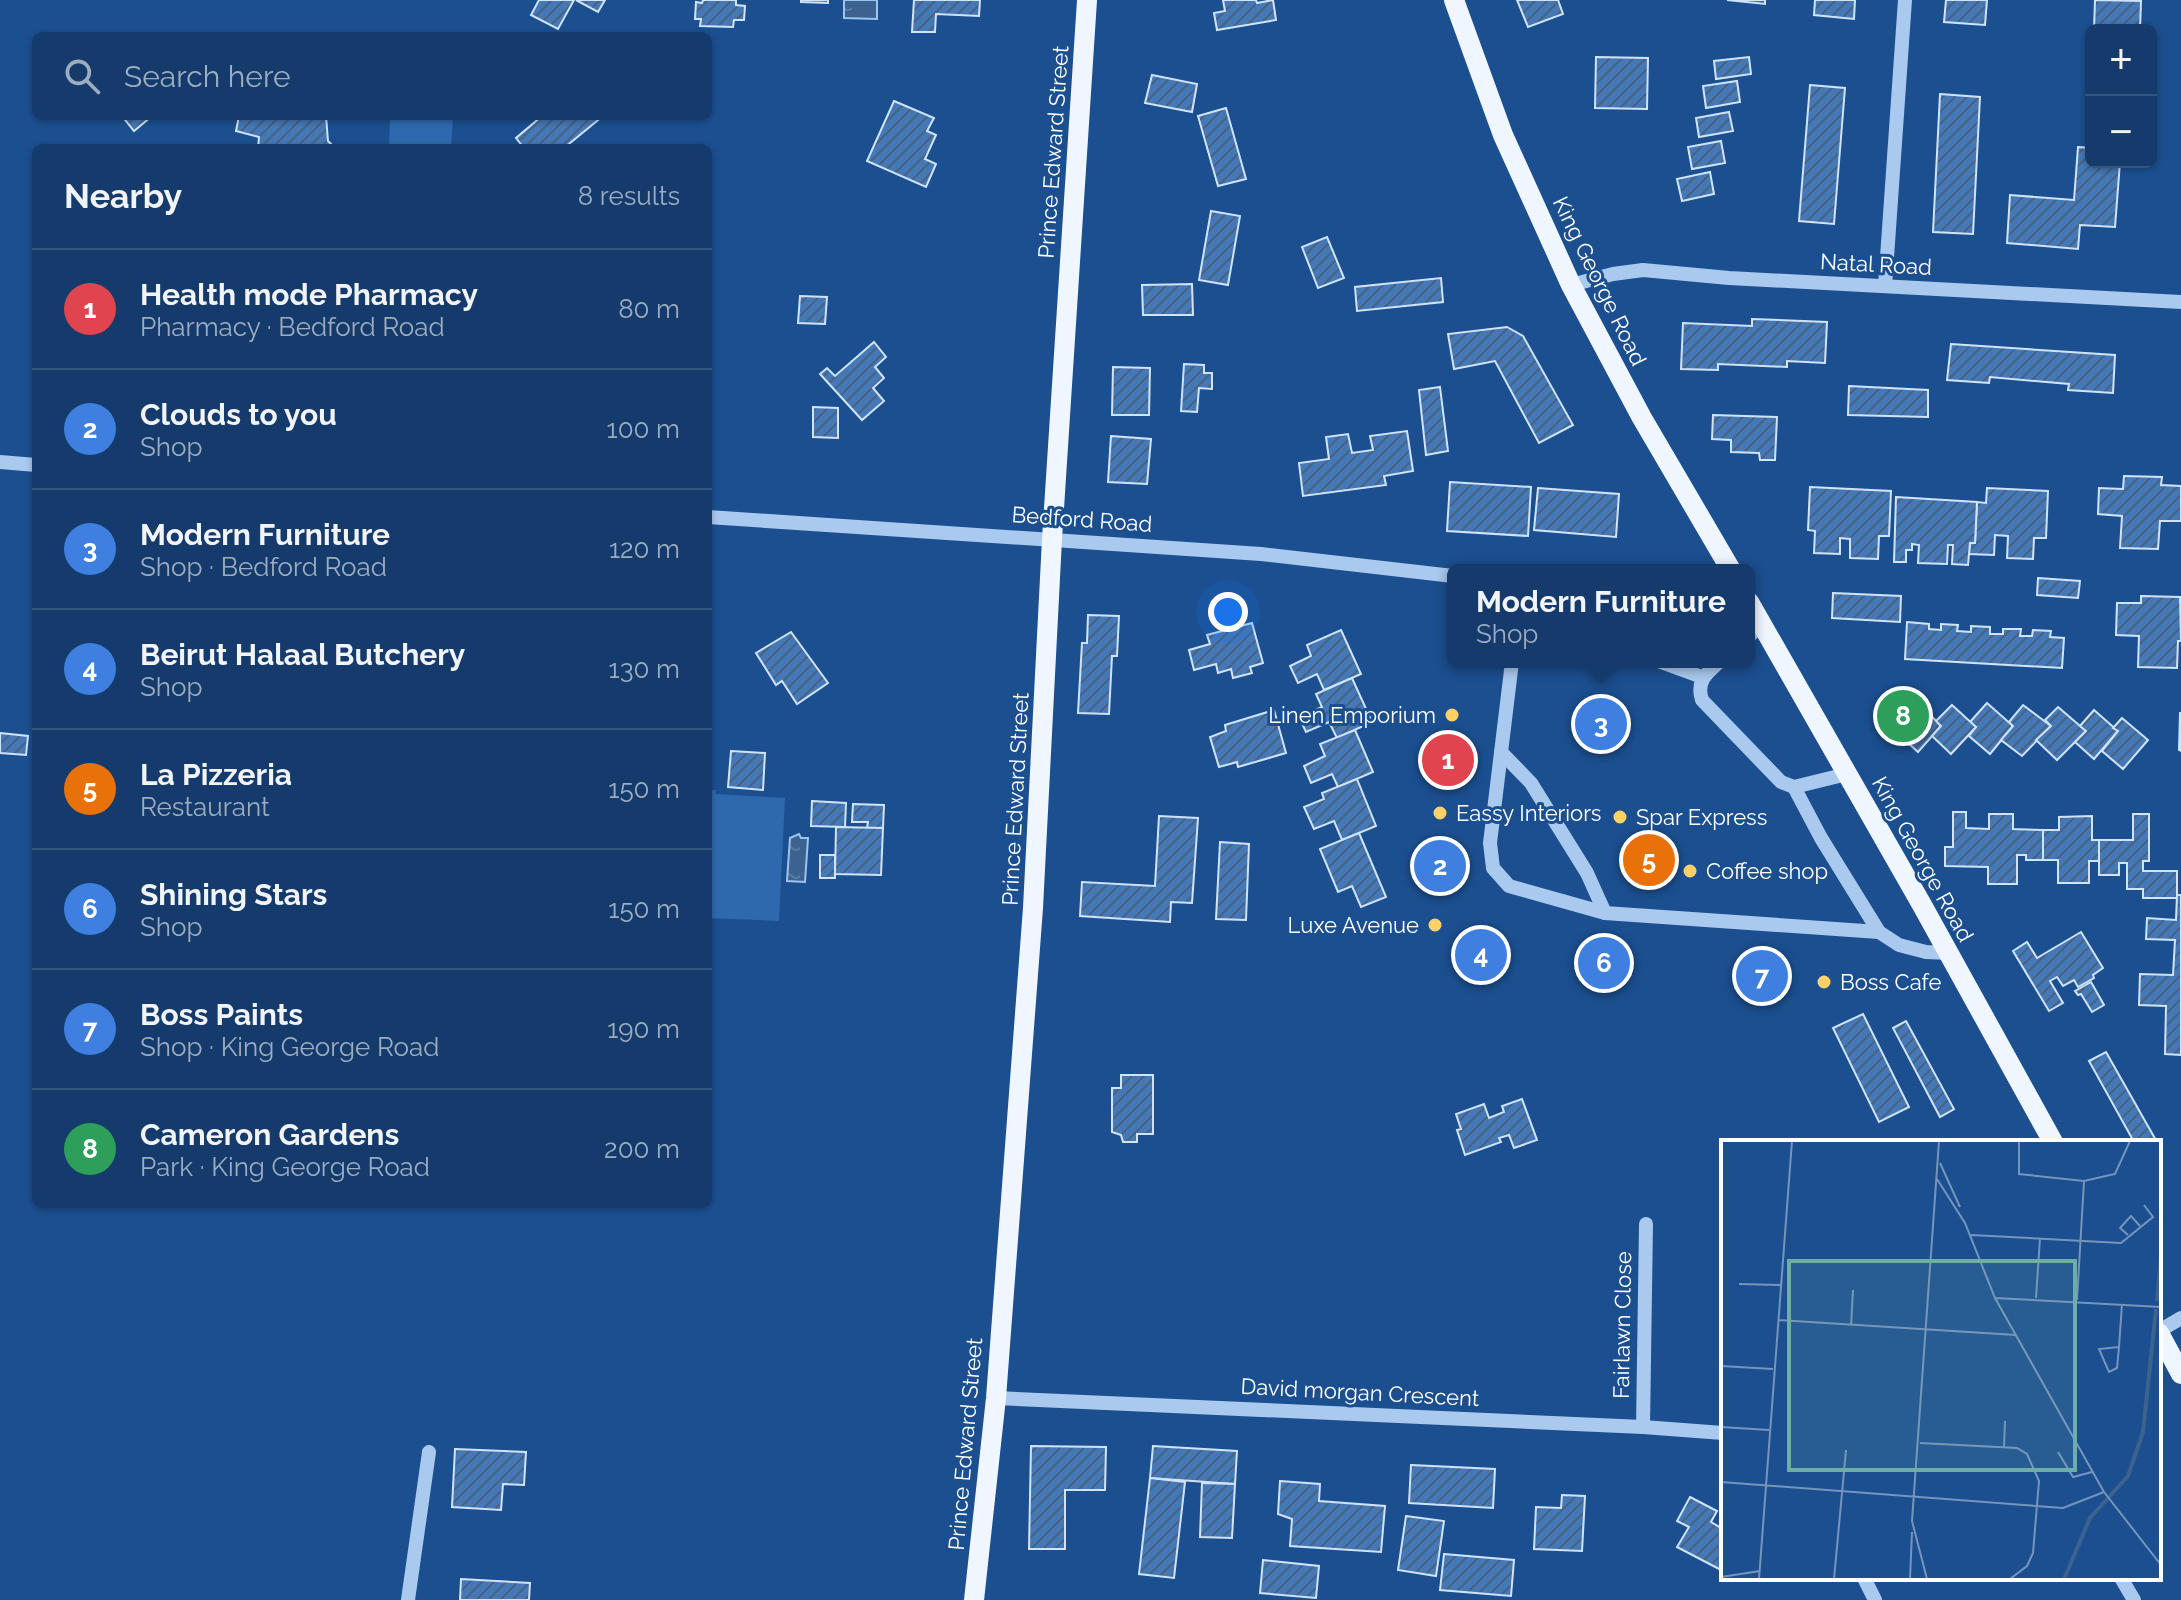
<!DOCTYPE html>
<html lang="en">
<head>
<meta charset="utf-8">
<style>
  body { margin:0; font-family:Raleway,sans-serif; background:#1d4271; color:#f1f3f6 }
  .controls { position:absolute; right:24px; top:24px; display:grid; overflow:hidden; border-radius:12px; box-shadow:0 2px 6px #0004 }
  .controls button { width:72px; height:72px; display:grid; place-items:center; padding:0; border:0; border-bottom:2px solid #33557e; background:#143b6b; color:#f1f3f6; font:40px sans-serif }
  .you { position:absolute; left:1228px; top:612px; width:28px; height:28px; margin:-20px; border:6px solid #fff; border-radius:50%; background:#1a73e8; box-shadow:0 0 0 12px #1a73e833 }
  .badge { display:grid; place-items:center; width:52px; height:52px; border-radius:50%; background:#8abfa5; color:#fff; font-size:26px; font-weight:700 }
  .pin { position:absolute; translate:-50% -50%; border:4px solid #fff; box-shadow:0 2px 8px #0006 }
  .popup { position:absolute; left:1447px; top:564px; width:308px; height:104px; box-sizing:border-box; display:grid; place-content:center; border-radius:12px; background:#143b6b; filter:drop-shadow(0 2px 6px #0005); font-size:26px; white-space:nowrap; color:#9dadc1 }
  .popup b { font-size:30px; color:#f1f3f6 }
  .popup::after { content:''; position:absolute; left:50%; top:100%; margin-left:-16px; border:16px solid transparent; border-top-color:#143b6b }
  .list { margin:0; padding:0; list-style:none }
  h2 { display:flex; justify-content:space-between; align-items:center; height:104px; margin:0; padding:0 32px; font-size:34px }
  h2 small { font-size:26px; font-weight:400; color:#9dadc1 }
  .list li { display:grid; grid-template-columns:52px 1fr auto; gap:24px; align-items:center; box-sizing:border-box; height:120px; padding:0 32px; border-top:2px solid #33557e }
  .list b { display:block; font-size:30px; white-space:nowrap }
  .list p { margin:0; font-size:26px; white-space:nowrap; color:#9dadc1 }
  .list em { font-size:26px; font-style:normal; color:#9dadc1 }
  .icon { flex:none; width:44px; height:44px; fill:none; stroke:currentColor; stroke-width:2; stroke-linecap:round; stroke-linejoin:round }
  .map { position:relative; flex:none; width:2181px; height:1600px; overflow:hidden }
  .search { position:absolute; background:#143b6b; box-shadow:0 2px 6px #0004; left:32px; top:32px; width:680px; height:88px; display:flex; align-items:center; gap:20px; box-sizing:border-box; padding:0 28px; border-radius:12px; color:#9dadc1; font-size:30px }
  .panel { position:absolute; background:#143b6b; box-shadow:0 2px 6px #0004; left:32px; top:144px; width:680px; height:1064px; border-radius:12px }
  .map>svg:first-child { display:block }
</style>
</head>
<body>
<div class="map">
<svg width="2181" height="1600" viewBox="0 0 2181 1600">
  <defs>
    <pattern id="water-ripples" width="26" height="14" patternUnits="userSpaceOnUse" patternTransform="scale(2)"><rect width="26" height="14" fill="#3c6290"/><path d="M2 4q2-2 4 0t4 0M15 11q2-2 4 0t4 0" fill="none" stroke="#597aa1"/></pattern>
    <pattern id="building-hatch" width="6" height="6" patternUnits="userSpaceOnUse" patternTransform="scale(2)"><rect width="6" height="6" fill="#4478b7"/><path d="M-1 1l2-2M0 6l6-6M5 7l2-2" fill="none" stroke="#486282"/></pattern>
  </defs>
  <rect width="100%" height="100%" fill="#1b4f8f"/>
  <g fill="#2e69ad">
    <polygon points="390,116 453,116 451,148 389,148"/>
    <polygon points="708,790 716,790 715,794 785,798 779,921 708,918"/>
  </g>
  <g fill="url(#water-ripples)" stroke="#9cc4f0" stroke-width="2">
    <polygon points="844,0 877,0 877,19 844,18"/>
    <polygon points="799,834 801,838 808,838 805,882 787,881 790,838"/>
  </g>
  <g fill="url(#building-hatch)" stroke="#cfe3fa" stroke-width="2">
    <polygon points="539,0 574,0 558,29 531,15"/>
    <polygon points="576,0 605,0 598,12"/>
    <polygon points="703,0 736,0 736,5 745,6 744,20 734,20 733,27 700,26 701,19 695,19 696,2 702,3"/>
    <polygon points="801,0 828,0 828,3 801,2"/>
    <polygon points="914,0 980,0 979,16 936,14 935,32 912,32"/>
    <polygon points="1223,0 1256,0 1257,3 1273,0 1276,20 1217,30 1214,13 1225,11"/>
    <polygon points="1517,0 1558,0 1563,14 1528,27"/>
    <polygon points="1727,0 1765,0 1765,4"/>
    <polygon points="1815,0 1855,0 1854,19 1814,15"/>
    <polygon points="1946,0 1987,0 1985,25 1944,22"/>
    <polygon points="2095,0 2141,1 2140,30 2094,30"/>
    <polygon points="1596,57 1648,58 1647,109 1595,108"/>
    <polygon points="1749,57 1751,74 1716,79 1714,61"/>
    <polygon points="1152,75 1197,84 1192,112 1145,103"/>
    <polygon points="1737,81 1740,102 1706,108 1703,86"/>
    <polygon points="1810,85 1845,88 1834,224 1799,221"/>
    <polygon points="1940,94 1980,97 1973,234 1933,232"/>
    <polygon points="894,101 934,118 927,131 936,135 925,159 936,164 926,187 867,161"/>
    <polygon points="1226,108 1246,179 1218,186 1198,116"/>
    <polygon points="1729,112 1733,131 1699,137 1696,118"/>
    <polygon points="122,116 152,116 134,131"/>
    <polygon points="239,116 326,116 328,141 335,148 258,148 259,137 236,131"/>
    <polygon points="542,116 603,116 564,148 524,148 516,138"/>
    <polygon points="1721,141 1725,163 1692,169 1688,147"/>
    <polygon points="2078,147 2091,148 2091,162 2120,162 2115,227 2080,225 2078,249 2007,243 2010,195 2074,200"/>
    <polygon points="1710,172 1714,194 1682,201 1677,179"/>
    <polygon points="1211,211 1240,216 1228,285 1199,280"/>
    <polygon points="1327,237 1344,278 1318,288 1302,247"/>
    <polygon points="1441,278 1443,302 1357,311 1355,287"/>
    <polygon points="1192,284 1193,315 1143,315 1142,285"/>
    <polygon points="800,296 827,297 825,324 798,323"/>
    <polygon points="1752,319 1827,322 1825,363 1787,361 1787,367 1718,364 1718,370 1681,369 1683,323 1752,326"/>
    <polygon points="1507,327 1523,336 1573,425 1539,443 1495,361 1454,369 1448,334"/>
    <polygon points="874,342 886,357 875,367 884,378 873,388 884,401 862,420 820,374 827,368 835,376"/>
    <polygon points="1951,344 2115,355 2113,393 2068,390 2069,384 1990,377 1989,383 1947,380"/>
    <polygon points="1184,364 1204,365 1204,373 1212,373 1212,389 1199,388 1197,412 1181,411"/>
    <polygon points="1113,367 1150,368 1149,415 1112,415"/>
    <polygon points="1849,386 1928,390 1928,417 1848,415"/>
    <polygon points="1440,387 1448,451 1426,455 1419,390"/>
    <polygon points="813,407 838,408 838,438 813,437"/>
    <polygon points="1713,415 1777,417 1775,460 1760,460 1759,453 1731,452 1731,440 1712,439"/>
    <polygon points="1407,431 1413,471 1384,476 1386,485 1303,496 1299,463 1329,459 1326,437 1348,434 1352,453 1373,450 1370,436"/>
    <polygon points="1111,436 1151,439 1147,484 1108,482"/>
    <polygon points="2124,476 2162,477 2161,485 2181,486 2181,521 2160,521 2158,549 2120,548 2122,516 2098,514 2099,488 2123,489"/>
    <polygon points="1450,482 1531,487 1528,536 1447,531"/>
    <polygon points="1810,487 1891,491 1889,536 1879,536 1878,559 1850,558 1850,539 1840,538 1840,554 1814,553 1815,531 1808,530"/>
    <polygon points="1538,488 1619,494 1616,537 1534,530"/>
    <polygon points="1987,488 2048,491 2046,538 2034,538 2033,559 2007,558 2008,536 1995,535 1994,555 1969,554 1970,543 1975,543 1977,502 1986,503"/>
    <polygon points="1896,497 1977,502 1975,543 1970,543 1968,565 1952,564 1953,545 1948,545 1947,564 1918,563 1919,545 1912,544 1912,550 1906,550 1906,562 1894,562"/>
    <polygon points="2038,578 2080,581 2078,598 2037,595"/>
    <polygon points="1833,593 1901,596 1900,622 1832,618"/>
    <polygon points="2141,596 2180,597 2181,641 2178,641 2177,668 2138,667 2139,636 2116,635 2117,603 2141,603"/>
    <polygon points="1088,615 1119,616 1117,656 1112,656 1109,714 1078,713 1082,643 1087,643"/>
    <polygon points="1907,622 1929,624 1929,629 1941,630 1941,624 1958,625 1957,631 1971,632 1971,626 1990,627 1990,634 2003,634 2003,629 2021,629 2020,636 2032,636 2033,630 2051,631 2050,637 2064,638 2062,668 1905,659"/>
    <polygon points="1252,623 1263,663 1250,667 1252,673 1233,678 1231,669 1218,673 1216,664 1194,670 1189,650 1210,644 1207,635"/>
    <polygon points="1341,630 1361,674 1324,690 1317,674 1298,683 1290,666 1311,656 1307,645"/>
    <polygon points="791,632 828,683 797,704 782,681 776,685 756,653"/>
    <polygon points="1352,678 1372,722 1337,738 1329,722 1306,732 1299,717 1322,707 1316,694"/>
    <polygon points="1912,696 1941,726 1918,752 1886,723"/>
    <polygon points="1987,703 2013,726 1990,754 1969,736 1976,727 1970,722"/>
    <polygon points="1952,705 1976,727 1951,754 1932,736 1941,726 1936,721"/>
    <polygon points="2023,705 2051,726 2022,756 2001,740 2013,726 2009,722"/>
    <polygon points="2058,707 2086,731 2057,760 2036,740 2051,726 2045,720"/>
    <polygon points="1274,710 1286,753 1238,767 1237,762 1219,767 1210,737 1226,731 1225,725"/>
    <polygon points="2094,710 2118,731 2094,759 2075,742 2086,731 2080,726"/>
    <polygon points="2180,713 2181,713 2181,751 2179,750"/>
    <polygon points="2122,718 2148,740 2123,769 2102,751 2118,731 2113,728"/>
    <polygon points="1355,730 1373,772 1338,787 1332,774 1311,783 1304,766 1325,756 1320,744"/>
    <polygon points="0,733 28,736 26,755 0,753"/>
    <polygon points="731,751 765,753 763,790 728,787"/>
    <polygon points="1357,779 1376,826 1342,840 1334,821 1314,829 1304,807 1324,799 1322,793"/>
    <polygon points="812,801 846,803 845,827 811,826"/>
    <polygon points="853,804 884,805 883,828 867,828 868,822 852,822"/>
    <polygon points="1953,812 1966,812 1966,828 1989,829 1989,814 2013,814 2013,829 2043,830 2043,860 2026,860 2026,855 2017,855 2017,884 1988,884 1988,867 1945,866 1945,847 1953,847"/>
    <polygon points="2133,814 2149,814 2149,861 2143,861 2143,871 2177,871 2177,898 2143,898 2143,889 2127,889 2127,863 2119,863 2119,875 2099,875 2099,840 2133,840"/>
    <polygon points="1159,816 1198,818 1192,903 1171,902 1170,922 1080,916 1082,882 1155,886"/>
    <polygon points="2092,816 2092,840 2099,840 2099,861 2089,861 2089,883 2058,883 2058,860 2043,860 2043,830 2059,830 2059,817"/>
    <polygon points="836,827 883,828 881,875 835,874"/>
    <polygon points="1359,833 1386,897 1361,907 1352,886 1338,892 1320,849"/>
    <polygon points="1220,842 1249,844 1246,920 1216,919"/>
    <rect x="820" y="855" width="15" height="23"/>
    <polygon points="2177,895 2181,895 2181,1055 2165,1054 2166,1006 2139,1005 2140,974 2173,975 2175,940 2146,939 2147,918 2176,920"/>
    <polygon points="2081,932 2103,968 2093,975 2094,978 2078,987 2074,980 2063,986 2057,977 2050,981 2063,1003 2049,1011 2013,951 2027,942 2037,958"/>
    <polygon points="2091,982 2104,1005 2092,1012 2081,994 2078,995 2075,991"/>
    <polygon points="1863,1014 1909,1107 1879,1122 1833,1028"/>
    <polygon points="1906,1021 1954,1109 1940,1117 1893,1028"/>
    <polygon points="2106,1052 2157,1142 2134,1142 2089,1061"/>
    <polygon points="1121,1075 1153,1075 1153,1134 1137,1134 1137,1142 1123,1142 1121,1135 1112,1132 1112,1088 1121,1088"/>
    <polygon points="1522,1099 1537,1140 1514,1148 1509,1135 1499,1138 1501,1142 1465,1155 1457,1130 1461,1129 1456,1114 1484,1104 1489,1118 1504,1112 1502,1106"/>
    <polygon points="1031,1446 1106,1447 1105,1490 1065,1490 1065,1549 1029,1549"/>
    <polygon points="1153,1446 1237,1451 1235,1484 1150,1478"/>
    <polygon points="455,1449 526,1452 524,1485 503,1484 501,1510 452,1507"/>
    <polygon points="1411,1465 1495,1469 1493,1508 1409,1503"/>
    <polygon points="1150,1478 1185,1482 1174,1578 1139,1574"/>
    <polygon points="1280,1481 1320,1484 1319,1501 1385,1506 1381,1552 1290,1546 1292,1519 1278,1514"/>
    <polygon points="1202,1483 1235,1484 1232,1538 1200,1537"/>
    <polygon points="1562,1495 1585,1496 1582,1551 1534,1549 1536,1507 1561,1508"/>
    <polygon points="1690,1497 1717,1511 1711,1522 1723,1529 1723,1571 1677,1547 1689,1527 1677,1521"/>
    <polygon points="1406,1516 1444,1521 1436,1576 1398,1570"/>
    <polygon points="1444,1554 1514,1560 1511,1596 1440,1590"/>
    <polygon points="1263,1560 1319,1566 1316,1598 1260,1593"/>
    <polygon points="461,1579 530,1583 529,1600 460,1600"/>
  </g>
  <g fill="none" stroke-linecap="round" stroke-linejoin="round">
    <g stroke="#a9c9ee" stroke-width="14">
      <polyline points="1571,285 1613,274 1643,270 1729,278 2181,302"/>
      <polyline points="1885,286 1905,0"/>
      <polyline points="0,462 36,465"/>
      <polyline points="708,517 1261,554 1453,576"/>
      <polyline points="1749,636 1762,625"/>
      <polyline points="1512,662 1490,843 1493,868 1509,886 1605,913 1879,932"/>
      <polyline points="1661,662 1702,677"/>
      <path d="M1719,662c-13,12 -23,19 -17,38l79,82 13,5 53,-13"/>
      <polyline points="1501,752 1531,783 1587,873 1605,913"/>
      <polyline points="1794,787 1821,838 1879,932 1899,945 1926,952 1949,953"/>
      <polyline points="2159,1331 2181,1318"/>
      <polyline points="996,1398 1643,1427 1723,1433"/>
      <polyline points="1643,1427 1646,1224"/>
      <polyline points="1864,1578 1875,1600"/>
      <polyline points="2121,1578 2134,1600"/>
      <polyline points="408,1600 429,1452"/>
    </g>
    <g stroke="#f0f6ff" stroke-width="20">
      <polyline points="1454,0 1503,135 1571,285 1642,418 1731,570"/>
      <polyline points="1749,602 1922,905 2053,1142"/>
      <polyline points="2159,1333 2181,1374"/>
      <polyline points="974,1600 996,1398 1033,908 1052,539 1087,0"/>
    </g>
  </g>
  <g fill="#ffd166" stroke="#1b4f8f" stroke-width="3">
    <circle cx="1452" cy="715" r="8"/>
    <circle cx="1440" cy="813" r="8"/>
    <circle cx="1620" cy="817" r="8"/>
    <circle cx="1690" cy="871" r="8"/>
    <circle cx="1435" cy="925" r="8"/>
    <circle cx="1824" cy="982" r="8"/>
  </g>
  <g text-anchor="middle" stroke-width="6" stroke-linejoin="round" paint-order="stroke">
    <g font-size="22" fill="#fff" stroke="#1b4f8f">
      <text transform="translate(1053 152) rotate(-86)" y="8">Prince Edward Street</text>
      <text transform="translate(1876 264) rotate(3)" y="8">Natal Road</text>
      <text transform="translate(1600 281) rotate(64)" y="8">King George Road</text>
      <text transform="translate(1082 519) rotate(4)" y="8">Bedford Road</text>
      <text transform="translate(1015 799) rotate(-87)" y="8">Prince Edward Street</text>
      <text transform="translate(1923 859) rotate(61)" y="8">King George Road</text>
      <text transform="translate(1622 1325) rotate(-89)" y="8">Fairlawn Close</text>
      <text transform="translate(1360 1392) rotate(3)" y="8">David morgan Crescent</text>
      <text transform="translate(965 1444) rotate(-85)" y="8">Prince Edward Street</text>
    </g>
    <g font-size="22" fill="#fff" stroke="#1b4f8f" text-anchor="start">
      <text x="1436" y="723" text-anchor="end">Linen Emporium</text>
      <text x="1456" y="821">Eassy Interiors</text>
      <text x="1636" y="825">Spar Express</text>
      <text x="1706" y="879">Coffee shop</text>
      <text x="1419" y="933" text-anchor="end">Luxe Avenue</text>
      <text x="1840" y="990">Boss Cafe</text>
    </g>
  </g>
  <g transform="translate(1721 1140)">
    <rect width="440" height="440" fill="#1b4f8f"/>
    <path fill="none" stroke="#3c6290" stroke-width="4" d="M436,161l4,-45M343,439l26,-61 38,-42 15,-44 13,-123"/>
    <path fill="none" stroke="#7695bc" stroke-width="2" d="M298,1v33l65,7 31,-7 15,-33M219,23l20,44M216,39l28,44 30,75 109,194 57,73M250,95l150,8 32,-26 -9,-12M407,95l-8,-7 11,-12 9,10M18,144l42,1M274,158l166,9M315,158l4,-60M356,160l7,-119M57,180l238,15M130,186l2,-36M398,207l-20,2 10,23 8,-4 2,-21 3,-43M0,226l52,3M0,287l48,3M199,303l97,5 10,6 12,27 -6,72 -6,13 -17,13M283,307l1,-26M337,312l15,25 19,-5M0,342l342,26 41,-16M0,437l39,-6M38,439l33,-438M113,439l12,-129M189,439l2,-47M206,439l-15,-58 27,-380"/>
    <path fill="#6fada8" fill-opacity="0.15" stroke="#6fada8" stroke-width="4" d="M68,121h286v209h-286z"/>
    <rect width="440" height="440" fill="none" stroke="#fff" stroke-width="4"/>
  </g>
</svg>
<div class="controls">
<button>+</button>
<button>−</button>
</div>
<div class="you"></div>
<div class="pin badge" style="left:1448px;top:760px;background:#e0444e">1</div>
<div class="pin badge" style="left:1440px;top:866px;background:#3f7fe0">2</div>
<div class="pin badge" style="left:1601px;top:724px;background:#3f7fe0">3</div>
<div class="popup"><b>Modern Furniture</b>Shop</div>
<div class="pin badge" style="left:1481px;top:955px;background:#3f7fe0">4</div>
<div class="pin badge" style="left:1649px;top:860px;background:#e8710a">5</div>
<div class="pin badge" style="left:1604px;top:963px;background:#3f7fe0">6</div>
<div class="pin badge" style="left:1762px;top:976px;background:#3f7fe0">7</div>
<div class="pin badge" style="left:1903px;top:716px;background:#2e9e5b">8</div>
<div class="search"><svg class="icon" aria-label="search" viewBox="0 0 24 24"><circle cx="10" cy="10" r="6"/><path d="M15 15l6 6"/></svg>Search here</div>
<section class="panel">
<h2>Nearby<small>8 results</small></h2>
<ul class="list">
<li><span class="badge" style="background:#e0444e">1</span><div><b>Health mode Pharmacy</b><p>Pharmacy · Bedford Road</p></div><em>80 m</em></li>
<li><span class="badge" style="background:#3f7fe0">2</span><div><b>Clouds to you</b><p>Shop</p></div><em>100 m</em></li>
<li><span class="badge" style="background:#3f7fe0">3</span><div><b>Modern Furniture</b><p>Shop · Bedford Road</p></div><em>120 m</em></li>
<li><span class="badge" style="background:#3f7fe0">4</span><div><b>Beirut Halaal Butchery</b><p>Shop</p></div><em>130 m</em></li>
<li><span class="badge" style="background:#e8710a">5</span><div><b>La Pizzeria</b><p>Restaurant</p></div><em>150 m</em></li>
<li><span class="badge" style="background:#3f7fe0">6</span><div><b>Shining Stars</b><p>Shop</p></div><em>150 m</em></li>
<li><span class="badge" style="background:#3f7fe0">7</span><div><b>Boss Paints</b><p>Shop · King George Road</p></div><em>190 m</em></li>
<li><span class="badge" style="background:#2e9e5b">8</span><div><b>Cameron Gardens</b><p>Park · King George Road</p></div><em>200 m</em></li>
</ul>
</section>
</div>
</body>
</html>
